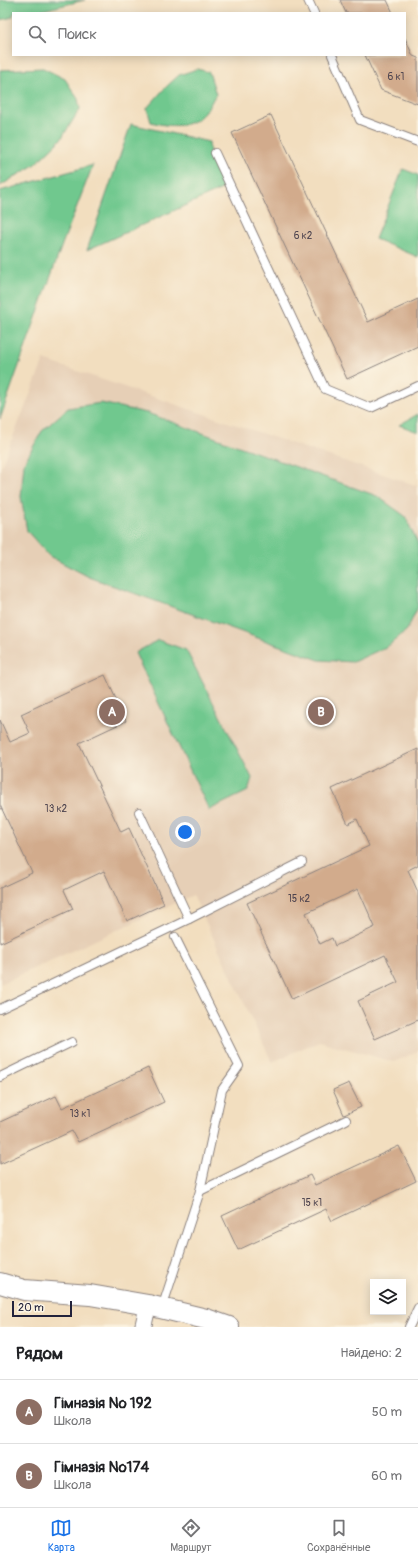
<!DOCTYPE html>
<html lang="ru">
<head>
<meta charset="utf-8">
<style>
  body { margin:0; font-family:Pangolin,sans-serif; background:#f2f2f2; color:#202124 }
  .controls { position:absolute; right:12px; bottom:12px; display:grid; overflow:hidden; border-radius:0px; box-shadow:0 2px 10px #0003 }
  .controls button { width:36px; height:36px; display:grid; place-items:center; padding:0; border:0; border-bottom:1px solid #e0e0e0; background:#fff; color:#202124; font:20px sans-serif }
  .scale { position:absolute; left:12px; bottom:10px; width:60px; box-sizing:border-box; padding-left:4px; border:2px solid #22223b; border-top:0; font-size:11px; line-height:14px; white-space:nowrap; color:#22223b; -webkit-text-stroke:3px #fcf5e5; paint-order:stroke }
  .you { position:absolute; left:185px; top:832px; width:14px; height:14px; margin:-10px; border:3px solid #fff; border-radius:50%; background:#1a73e8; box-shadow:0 0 0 6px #1a73e833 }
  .badge { display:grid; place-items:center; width:26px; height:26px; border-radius:50%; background:#1a73e8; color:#fff; font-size:13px; font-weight:700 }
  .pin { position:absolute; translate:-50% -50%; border:2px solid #fff; box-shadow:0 1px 4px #0006 }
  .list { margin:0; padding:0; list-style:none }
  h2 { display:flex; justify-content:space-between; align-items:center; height:52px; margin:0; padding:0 16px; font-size:17px }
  h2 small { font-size:13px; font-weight:400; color:#757577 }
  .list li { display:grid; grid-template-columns:26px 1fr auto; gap:12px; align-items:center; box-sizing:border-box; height:64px; padding:0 16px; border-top:1px solid #e0e0e0 }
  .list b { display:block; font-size:15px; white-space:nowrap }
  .list p { margin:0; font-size:13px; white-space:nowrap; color:#757577 }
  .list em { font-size:13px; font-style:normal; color:#757577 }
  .icon { flex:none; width:22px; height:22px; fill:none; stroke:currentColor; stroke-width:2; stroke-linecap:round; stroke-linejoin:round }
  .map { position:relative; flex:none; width:418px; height:1327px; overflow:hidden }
  .search { position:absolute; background:#fff; box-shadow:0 2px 10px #0003; left:12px; right:12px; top:12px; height:44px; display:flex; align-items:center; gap:10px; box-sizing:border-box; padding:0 14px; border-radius:0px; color:#757577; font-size:15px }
  .sheet { height:180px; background:#fff }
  nav { display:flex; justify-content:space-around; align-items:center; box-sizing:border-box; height:56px; border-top:1px solid #e0e0e0; background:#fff; font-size:11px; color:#757577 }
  nav a { display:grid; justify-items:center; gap:2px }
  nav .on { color:#1a73e8 }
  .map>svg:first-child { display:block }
</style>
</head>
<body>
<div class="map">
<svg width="418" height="1327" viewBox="0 0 418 1327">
  <rect width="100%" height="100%" fill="#fcf5e5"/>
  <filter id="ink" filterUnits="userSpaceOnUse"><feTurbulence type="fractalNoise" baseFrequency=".025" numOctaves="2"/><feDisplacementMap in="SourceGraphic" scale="8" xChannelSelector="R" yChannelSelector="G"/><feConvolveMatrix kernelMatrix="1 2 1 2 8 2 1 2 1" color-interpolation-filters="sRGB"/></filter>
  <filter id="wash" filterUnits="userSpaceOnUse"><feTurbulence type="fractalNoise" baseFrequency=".012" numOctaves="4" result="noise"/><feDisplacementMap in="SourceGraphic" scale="16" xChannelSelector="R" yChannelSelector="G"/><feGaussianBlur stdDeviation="0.9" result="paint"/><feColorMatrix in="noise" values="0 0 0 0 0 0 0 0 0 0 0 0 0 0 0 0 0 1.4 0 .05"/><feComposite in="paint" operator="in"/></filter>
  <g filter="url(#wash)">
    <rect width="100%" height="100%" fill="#f2debf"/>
    <polygon fill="#e6cfb6" points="44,360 418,486 418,613 416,617 418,618 418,1051 394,1062 319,1041 272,1062 193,895 0,984 0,469"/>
    <g fill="#6fc88e" stroke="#487564">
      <polygon points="0,0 85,0 31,13 13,13 13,17 0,20"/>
      <polygon points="43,68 65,79 78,99 80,109 61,139 34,165 0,186 0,70"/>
      <path d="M197,69l12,3 7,22c-4,6 -7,14 -12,19 -14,16 -35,14 -53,9l-4,-14 18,-20 14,-13z"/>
      <polygon points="131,124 209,142 210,154 224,188 87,250"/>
      <polygon points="93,165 63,242 0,419 0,191"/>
      <polygon points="403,169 418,175 418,257 375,239"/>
      <polygon points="101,403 147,413 377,496 405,516 418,544 418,607 407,630 388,646 353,662 319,660 89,577 49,556 27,531 21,497 24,463 42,431 68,408"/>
      <polygon points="418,414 418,432 399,425"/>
      <polygon points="158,640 186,650 252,778 248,791 209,810 135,653"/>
    </g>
    <g id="blocks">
      <g fill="#d2ab8c" fill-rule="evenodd">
        <polygon points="340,0 387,0 393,13 346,13"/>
        <polygon points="405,38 413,56 418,58 418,104 381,90 365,55 405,55"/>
        <polygon points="271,115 368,322 418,299 418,346 347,379 232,133"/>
        <polygon points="105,675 126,721 79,743 121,832 129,828 164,904 127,921 104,871 64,890 73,909 0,943 0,888 32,873 0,805 0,720 10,742 30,733 21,714"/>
        <path d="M418,749v116l-10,5 10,22v128l-43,19 -17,-38 40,-19 -13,-27 -93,44 -45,-96 122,-57 -12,-27 -9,5 -16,-35zM358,889l17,38 -40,19 -3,-8 -12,6 -14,-31z"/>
        <polygon points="148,1068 164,1102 78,1142 72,1131 0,1164 0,1122 56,1096 62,1108"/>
        <polygon points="349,1083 361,1107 344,1115 333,1090"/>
        <polygon points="399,1146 416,1181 332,1221 326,1209 238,1250 222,1216 310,1175 315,1185"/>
      </g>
    </g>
  </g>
  <g filter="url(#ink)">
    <use href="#blocks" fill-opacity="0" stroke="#8a807d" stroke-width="1"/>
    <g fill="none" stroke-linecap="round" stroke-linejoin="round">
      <g stroke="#8a807d" stroke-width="10">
        <g id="service">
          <polyline points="308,0 314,13"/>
          <polyline points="332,55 360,120 418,142"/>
          <polyline points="215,153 325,389 371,408 418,386"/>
          <polyline points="139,812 189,919"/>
          <polyline points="0,1009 189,919 302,862"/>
          <polyline points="0,1077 72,1042"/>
          <polyline points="200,1191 346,1120"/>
          <polyline points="162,1308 200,1191 222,1090 239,1066 175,937"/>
          <polyline points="409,1327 418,1308"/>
        </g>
      </g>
      <g stroke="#8a807d" stroke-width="18">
        <polyline id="minor" points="143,1327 148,1305"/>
      </g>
      <g stroke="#8a807d" stroke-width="22">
        <polyline id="tertiary" points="0,1283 24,1290 90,1295 148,1305 206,1319 229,1327"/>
      </g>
      <use href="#service" stroke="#fff" stroke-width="8"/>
      <use href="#minor" stroke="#fff" stroke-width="16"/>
      <use href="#tertiary" stroke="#fff" stroke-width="20"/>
    </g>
  </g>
  <g text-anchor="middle" stroke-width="4" stroke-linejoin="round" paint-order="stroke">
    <g font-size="10" fill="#4e444f">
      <text x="396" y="80">6 к1</text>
      <text x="303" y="239">6 к2</text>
      <text x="56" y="812">13 к2</text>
      <text x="299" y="902">15 к2</text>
      <text x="80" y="1117">13 к1</text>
      <text x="312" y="1206">15 к1</text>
    </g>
  </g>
</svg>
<div class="controls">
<button><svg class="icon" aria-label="layers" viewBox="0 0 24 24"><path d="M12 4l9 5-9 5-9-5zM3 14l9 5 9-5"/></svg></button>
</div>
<div class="scale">20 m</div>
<div class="you"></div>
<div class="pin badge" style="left:112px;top:712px;background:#8d6e63">A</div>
<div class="pin badge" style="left:321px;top:712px;background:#8d6e63">B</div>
<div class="search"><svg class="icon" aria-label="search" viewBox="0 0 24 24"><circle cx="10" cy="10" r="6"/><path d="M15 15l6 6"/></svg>Поиск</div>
</div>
<section class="sheet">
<h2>Рядом<small>Найдено: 2</small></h2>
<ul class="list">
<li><span class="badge" style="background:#8d6e63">A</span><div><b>Гімназія № 192</b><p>Школа</p></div><em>50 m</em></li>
<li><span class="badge" style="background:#8d6e63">B</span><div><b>Гімназія №174</b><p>Школа</p></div><em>60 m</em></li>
</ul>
</section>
<nav>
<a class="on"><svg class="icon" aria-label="map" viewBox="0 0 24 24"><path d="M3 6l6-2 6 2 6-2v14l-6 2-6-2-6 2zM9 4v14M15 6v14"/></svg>Карта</a>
<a><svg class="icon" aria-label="directions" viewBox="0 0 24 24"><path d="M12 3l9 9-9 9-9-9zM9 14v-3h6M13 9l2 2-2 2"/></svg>Маршрут</a>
<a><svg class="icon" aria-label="saved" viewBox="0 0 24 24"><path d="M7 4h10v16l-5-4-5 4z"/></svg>Сохранённые</a>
</nav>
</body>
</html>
